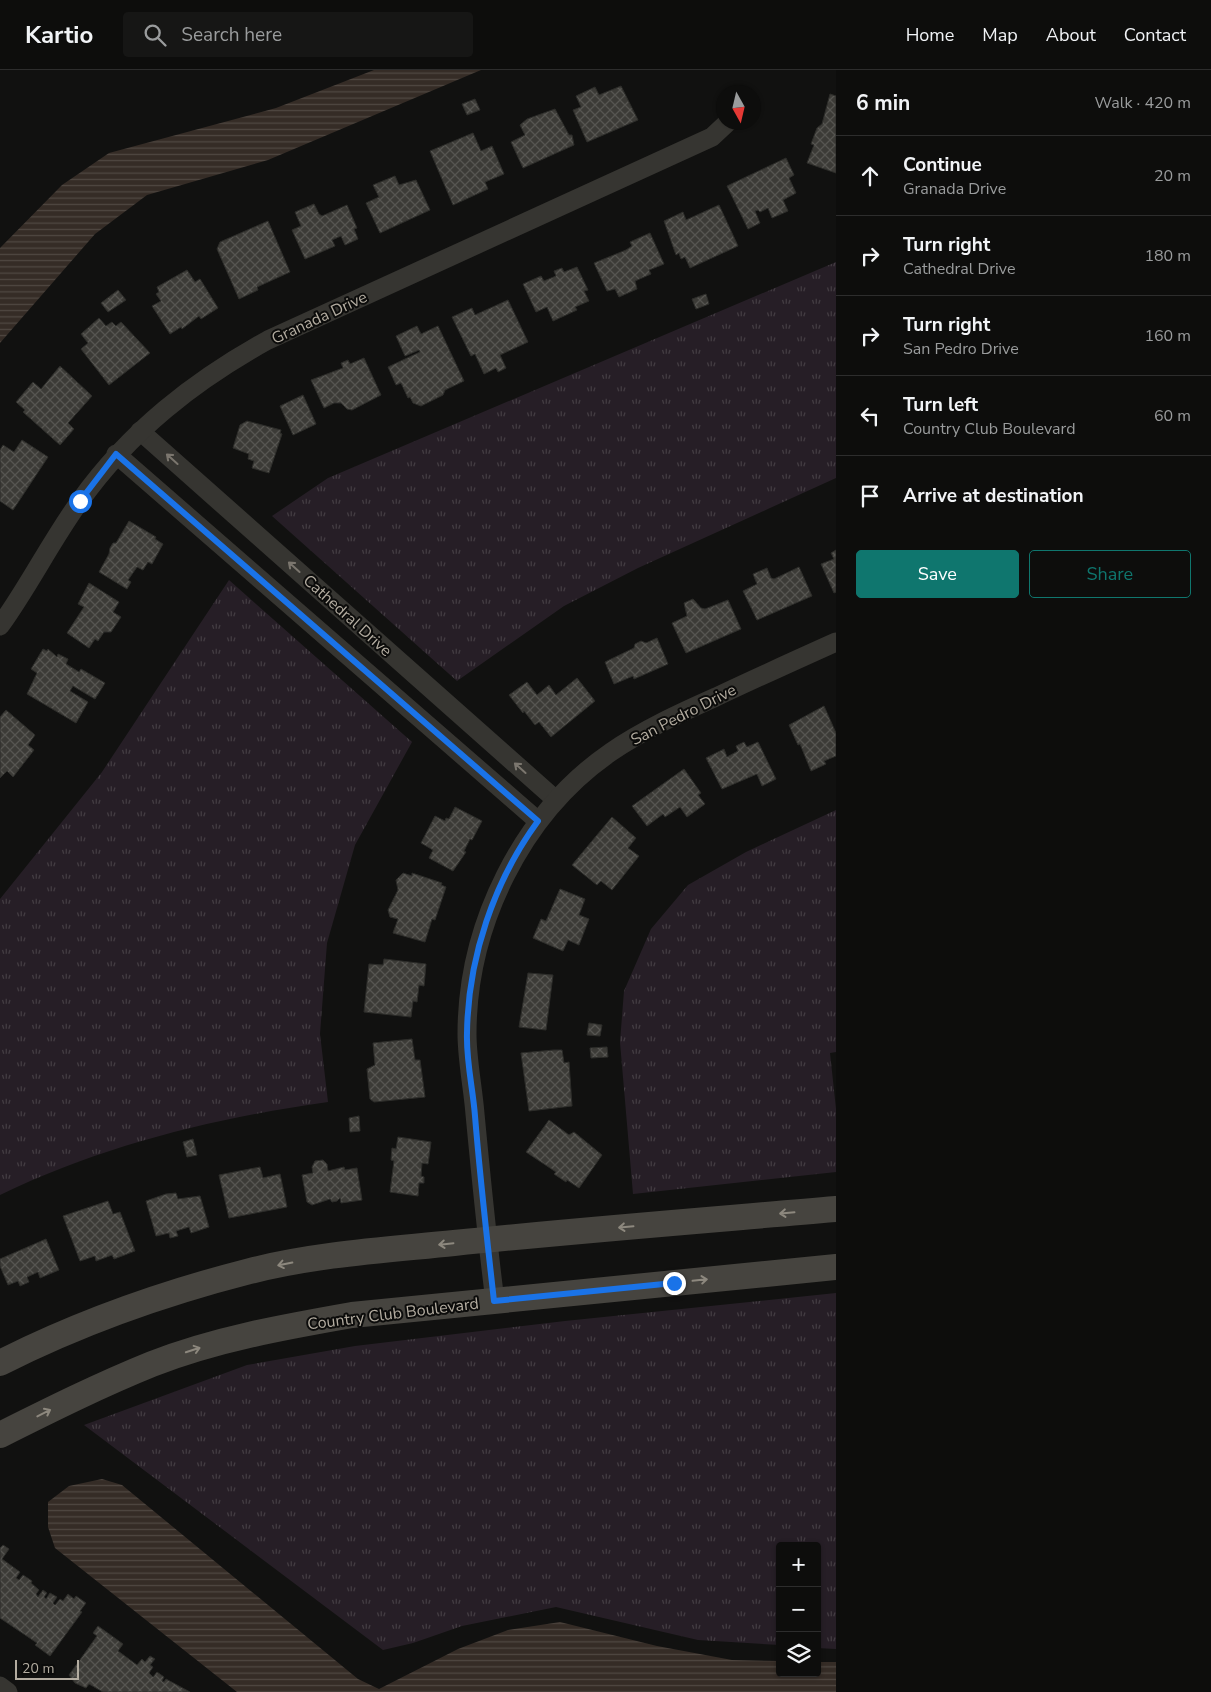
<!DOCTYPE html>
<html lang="en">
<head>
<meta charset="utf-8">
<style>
  body { margin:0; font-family:"Nunito Sans",sans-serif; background:#161615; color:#f1f3f6 }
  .controls { position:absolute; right:15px; bottom:15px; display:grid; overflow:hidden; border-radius:5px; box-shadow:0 1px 4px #0004 }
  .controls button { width:45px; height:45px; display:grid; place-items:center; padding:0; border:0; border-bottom:1px solid #2d2d2d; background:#0d0d0c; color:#f1f3f6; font:25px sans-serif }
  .compass { position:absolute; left:716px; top:15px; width:45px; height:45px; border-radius:50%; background:#0d0d0c; box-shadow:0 1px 4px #0004; rotate:172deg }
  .scale { position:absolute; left:15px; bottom:12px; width:64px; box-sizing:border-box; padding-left:5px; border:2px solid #b3aca0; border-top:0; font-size:14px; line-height:18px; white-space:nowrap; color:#b3aca0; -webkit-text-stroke:4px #0c0c0b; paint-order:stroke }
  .stop { position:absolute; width:15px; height:15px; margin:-11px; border:4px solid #1a73e8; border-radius:50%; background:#fff }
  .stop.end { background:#1a73e8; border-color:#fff; box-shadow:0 1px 5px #0008 }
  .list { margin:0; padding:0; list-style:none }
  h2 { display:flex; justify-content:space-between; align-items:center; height:65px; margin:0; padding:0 20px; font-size:21px }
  h2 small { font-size:16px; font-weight:400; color:#9a9c9d }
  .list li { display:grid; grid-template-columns:32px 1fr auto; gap:15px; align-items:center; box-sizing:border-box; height:80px; padding:0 20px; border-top:1px solid #2d2d2d }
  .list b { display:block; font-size:19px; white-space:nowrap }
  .list p { margin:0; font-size:16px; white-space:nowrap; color:#9a9c9d }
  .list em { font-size:16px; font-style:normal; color:#9a9c9d }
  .actions { display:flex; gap:10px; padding:15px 20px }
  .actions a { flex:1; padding:11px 0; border:1px solid #0f766e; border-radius:5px; text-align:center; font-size:18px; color:#0f766e }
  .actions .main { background:#0f766e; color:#fff }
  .icon { flex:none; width:28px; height:28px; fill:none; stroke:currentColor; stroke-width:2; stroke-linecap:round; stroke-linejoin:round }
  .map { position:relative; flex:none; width:836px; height:1622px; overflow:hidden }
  header { display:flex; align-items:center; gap:30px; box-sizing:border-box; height:70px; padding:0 25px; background:#0d0d0c; border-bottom:1px solid #2d2d2d }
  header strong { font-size:24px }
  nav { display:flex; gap:28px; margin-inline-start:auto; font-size:18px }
  .search { width:350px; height:45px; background:#161615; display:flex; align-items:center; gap:12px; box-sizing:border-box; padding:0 18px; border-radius:5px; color:#9a9c9d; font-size:19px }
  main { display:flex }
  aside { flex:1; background:#0d0d0c }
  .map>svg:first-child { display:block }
</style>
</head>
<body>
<header>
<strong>Kartio</strong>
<div class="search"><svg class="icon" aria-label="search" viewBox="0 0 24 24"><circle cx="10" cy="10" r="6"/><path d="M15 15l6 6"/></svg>Search here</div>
<nav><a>Home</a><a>Map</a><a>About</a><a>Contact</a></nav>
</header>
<main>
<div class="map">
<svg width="836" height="1622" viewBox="0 0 836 1622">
  <defs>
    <pattern id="grass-tufts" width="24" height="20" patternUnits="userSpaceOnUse" patternTransform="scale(1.25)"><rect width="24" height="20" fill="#261e26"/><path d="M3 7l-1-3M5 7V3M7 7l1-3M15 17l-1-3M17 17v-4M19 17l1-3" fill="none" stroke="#433c42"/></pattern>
    <pattern id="water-rules" width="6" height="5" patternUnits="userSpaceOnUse" patternTransform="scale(1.25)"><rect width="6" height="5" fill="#352c26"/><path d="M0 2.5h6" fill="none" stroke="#504842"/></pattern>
    <pattern id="building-cross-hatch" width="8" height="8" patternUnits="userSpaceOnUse" patternTransform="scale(1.25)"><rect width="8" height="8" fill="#3c3b37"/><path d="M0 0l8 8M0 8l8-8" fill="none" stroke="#565551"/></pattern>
  </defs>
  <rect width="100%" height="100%" fill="#111110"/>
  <g fill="url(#grass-tufts)">
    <polygon points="836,192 836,408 638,498 564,536 457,611 272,446 328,408"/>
    <path d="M229,510l183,162 -57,103 -28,98 -7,91 8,68c-114,16 -224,43 -328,93v-296l102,-127z"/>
    <polygon points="836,740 836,982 830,983 836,1039 836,1102 633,1124 620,972 624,921 651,859 688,815 746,782"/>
    <polygon points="836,1223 836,1579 817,1578 817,1476 780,1476 780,1575 698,1570 556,1537 462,1556 413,1573 383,1580 84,1355 247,1295 355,1276 565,1251"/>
  </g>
  <g fill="url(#water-rules)">
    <polygon points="374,0 481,0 268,90 147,125 95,164 0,273 0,178 62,115 109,83 276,38"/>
    <polygon points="102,1409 122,1415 358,1609 379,1619 458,1579 508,1560 560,1552 657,1576 732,1590 780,1591 780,1603 817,1603 817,1592 836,1592 836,1622 237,1622 55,1478 48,1457 48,1432 69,1416"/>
  </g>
  <g fill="url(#building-cross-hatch)" stroke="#2d2d2a">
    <polygon points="621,16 638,50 587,72 573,40 581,37 576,26 595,17 599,25"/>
    <polygon points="830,24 836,26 836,103 807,93 814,75 811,74 817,58 822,54"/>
    <polygon points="475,29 480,40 467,45 462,34"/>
    <polygon points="555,39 569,65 572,65 574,75 523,98 511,72 525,65 520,55 527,49"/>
    <polygon points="473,63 481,81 492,76 504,104 485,112 488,119 453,135 430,81"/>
    <polygon points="786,88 794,105 789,108 796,123 783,130 788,141 772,148 768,138 760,142 758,140 755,141 760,153 748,159 727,116"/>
    <polygon points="395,106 399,115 416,110 430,140 380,163 366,133 379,127 373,115"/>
    <polygon points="314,134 319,144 322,146 347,135 357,158 354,159 358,169 345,175 341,166 332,170 335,176 305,189 292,160 301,156 295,142"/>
    <polygon points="719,135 738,176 690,198 685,187 681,189 679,183 676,185 664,151 683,142 686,150"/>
    <polygon points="268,151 290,202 257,217 258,220 239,229 217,179 220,172"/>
    <polygon points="650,163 664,194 649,200 651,204 635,211 637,219 619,227 615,219 607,221 594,193 626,180 632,176 630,172"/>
    <polygon points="577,197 588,220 584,221 589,231 575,237 577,240 553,251 547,237 536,242 523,214 541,206 544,211 556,206 554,201 562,198 564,202"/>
    <polygon points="187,200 195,212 200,209 218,238 201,249 199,246 182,259 181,257 170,264 152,236 161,231 156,224 159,222 157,217"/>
    <polygon points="118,220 126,230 108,242 101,233"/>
    <polygon points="706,224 709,234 696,239 692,229"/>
    <polygon points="508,230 528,272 500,285 506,298 498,302 496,298 484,304 475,284 471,286 452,247 472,238 475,245"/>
    <polygon points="99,248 106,256 112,252 116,256 121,252 150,283 109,315 81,279 88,273 81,264"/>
    <polygon points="417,256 421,264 438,256 464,311 445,320 443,325 421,336 413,333 410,327 408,328 401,313 396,315 388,297 420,282 419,280 405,286 396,266"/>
    <polygon points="364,288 381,325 352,340 347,339 341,333 334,333 324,338 311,310 343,298 341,293 348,290 350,294"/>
    <polygon points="60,296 92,326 68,353 74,359 60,375 23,342 25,340 16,332 33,312 41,319"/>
    <polygon points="303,325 316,354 293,365 280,336"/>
    <polygon points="247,351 281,360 280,363 282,364 269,403 252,398 254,391 248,389 249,384 233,378 240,355"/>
    <polygon points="22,370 48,387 13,440 0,431 0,380 3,375 14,382"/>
    <polygon points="129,451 156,467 155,469 163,474 152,494 148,492 143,500 137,497 128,510 131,512 127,519 99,502 109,484 110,478 113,473 116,473"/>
    <polygon points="836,480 836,522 834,523 821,494 834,489 831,483"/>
    <polygon points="799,497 812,526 757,550 743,521 757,514 753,504 767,498 771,508 774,509"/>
    <polygon points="89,513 119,532 113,542 121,547 111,562 104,562 98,571 95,569 89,578 67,563 84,537 78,534"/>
    <polygon points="693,529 701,538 705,539 728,530 741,559 686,583 672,553 687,546 684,533"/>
    <polygon points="657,568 668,594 634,609 633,606 614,614 605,592 634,578 635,574 641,571 646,573"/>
    <polygon points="43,579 47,581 48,579 57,587 58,584 68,589 66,594 79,602 81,599 105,613 95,629 73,616 70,621 88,632 76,653 27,624 37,603 31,599"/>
    <polygon points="577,608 595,631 551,667 539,652 535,655 524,641 523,643 509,625 527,612 537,625 549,615 556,625"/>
    <polygon points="824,636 836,663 836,686 824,691 826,694 811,701 800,674 798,675 789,655"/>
    <polygon points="6,640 35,665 28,675 34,680 13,707 7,701 0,708 0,647"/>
    <polygon points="744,672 747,677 758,672 776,709 762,716 757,704 722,719 706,688 724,679 727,687 738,681 736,676"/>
    <polygon points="684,699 701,723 698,725 705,734 687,747 680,737 665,747 663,744 647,756 632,736"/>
    <polygon points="455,737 482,751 472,770 470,769 464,781 466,782 453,801 429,788 433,780 421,773 435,746 445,751 446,748 449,749"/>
    <polygon points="612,747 636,768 628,778 639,786 612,820 601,811 597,815 572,795"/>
    <polygon points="403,803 412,806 412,803 442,813 441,815 446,817 435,850 432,849 425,872 393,863 398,849 390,847 388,840 398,820 396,810"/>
    <polygon points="560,819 585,829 579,845 589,849 579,875 568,870 563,881 533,868 541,849 546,851"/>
    <polygon points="384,889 426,894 424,916 419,915 417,932 413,931 411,947 364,942 369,894 383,895"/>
    <polygon points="528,903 553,905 546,960 519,957"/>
    <polygon points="589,953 602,955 600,966 587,965"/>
    <polygon points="412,969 415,990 420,990 425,1027 374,1032 370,1029 367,999 375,995 373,973"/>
    <polygon points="607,977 608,987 591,988 590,978"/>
    <polygon points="554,980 562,980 564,993 569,992 572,1036 529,1041 521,983"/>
    <polygon points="359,1046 360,1061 350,1062 349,1048"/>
    <polygon points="549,1050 569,1065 574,1062 602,1085 579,1118 567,1110 566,1112 554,1104 556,1102 526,1082"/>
    <polygon points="398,1067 431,1072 428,1094 422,1093 421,1106 424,1107 424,1113 419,1113 418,1126 390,1122 394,1091 391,1090 392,1078 396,1079"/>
    <polygon points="193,1069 197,1085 187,1087 183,1072"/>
    <polygon points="323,1090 327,1094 328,1101 344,1097 345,1100 357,1098 362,1130 341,1133 340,1128 337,1131 332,1132 330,1129 312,1135 307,1132 302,1105 313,1103 312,1097 315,1091"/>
    <polygon points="260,1097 263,1108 280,1104 287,1137 229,1148 219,1105"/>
    <polygon points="176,1123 178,1129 200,1126 209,1157 191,1163 189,1157 176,1161 178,1166 170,1168 169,1163 156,1166 146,1131 166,1124"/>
    <polygon points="108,1131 113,1144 120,1142 135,1181 114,1189 112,1185 96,1191 95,1186 80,1191 63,1146"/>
    <polygon points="46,1169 59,1200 40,1208 38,1202 27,1207 29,1212 20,1216 18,1211 8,1215 0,1196 0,1189"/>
    <polygon points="3,1475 9,1479 2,1489 20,1502 16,1508 19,1510 23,1505 32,1511 31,1513 39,1520 36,1524 38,1527 43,1520 47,1523 44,1527 46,1529 50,1523 57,1527 53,1533 55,1535 60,1529 63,1531 68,1524 74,1529 76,1526 86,1533 80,1541 82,1542 50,1586 35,1575 37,1573 0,1548 0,1478"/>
    <polygon points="98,1556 123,1574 118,1581 137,1595 142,1589 145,1592 150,1586 155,1589 150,1595 153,1597 149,1603 153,1607 157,1602 164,1607 162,1611 164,1612 166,1609 190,1622 103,1622 89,1614 86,1618 75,1613 69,1605 97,1566 93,1563"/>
  </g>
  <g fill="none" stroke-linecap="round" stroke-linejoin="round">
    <g stroke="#363531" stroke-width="19">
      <polyline points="140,361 556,730"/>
      <polyline points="116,384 538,751"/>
      <path d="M0,556c29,-40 51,-85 80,-125 50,-70 114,-120 188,-161l444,-203 16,-15"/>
      <path d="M495,1231c-8,-62 -14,-124 -20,-187 -2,-26 -8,-54 -8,-80 0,-108 54,-220 144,-282 32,-22 69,-39 105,-55 40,-19 80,-37 120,-55"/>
      <polyline points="0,1616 8,1622"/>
    </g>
    <g stroke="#46443f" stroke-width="26">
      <path d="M0,1293c79,-40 164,-70 250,-92 67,-17 136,-21 204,-28 127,-13 255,-23 382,-34"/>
      <path d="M0,1365c50,-25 100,-50 152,-71 64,-25 132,-37 200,-49l484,-48"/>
    </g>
  </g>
  <defs><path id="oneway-shaft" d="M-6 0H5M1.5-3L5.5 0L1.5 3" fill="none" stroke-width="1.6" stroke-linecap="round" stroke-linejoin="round" transform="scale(1.25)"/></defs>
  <g stroke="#7b766e">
    <use href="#oneway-shaft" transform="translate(172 389) rotate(-138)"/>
    <use href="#oneway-shaft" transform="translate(294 497) rotate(-138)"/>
    <use href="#oneway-shaft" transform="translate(520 698) rotate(-138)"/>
  </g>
  <g stroke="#8d887e">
    <use href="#oneway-shaft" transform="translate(787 1143) rotate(175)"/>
    <use href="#oneway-shaft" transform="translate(626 1157) rotate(175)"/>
    <use href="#oneway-shaft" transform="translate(446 1174) rotate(174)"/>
    <use href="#oneway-shaft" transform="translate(285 1194) rotate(169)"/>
    <use href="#oneway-shaft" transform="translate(700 1210) rotate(-6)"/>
    <use href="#oneway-shaft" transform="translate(193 1280) rotate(-18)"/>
    <use href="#oneway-shaft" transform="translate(44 1343) rotate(-27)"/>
  </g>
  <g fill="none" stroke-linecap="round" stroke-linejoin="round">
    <path stroke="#1a73e8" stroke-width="6" d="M80,431l36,-47 422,367c-44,60 -70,137 -71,212 -1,28 6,56 8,83 5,62 12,123 19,185l180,-18"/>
  </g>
  <g text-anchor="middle" stroke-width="4" stroke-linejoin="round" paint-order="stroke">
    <g font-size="16" fill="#b3aca0" stroke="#0c0c0b">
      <text transform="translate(319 247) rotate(-25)" y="6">Granada Drive</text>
      <text transform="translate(348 545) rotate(42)" y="6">Cathedral Drive</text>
      <text transform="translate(683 644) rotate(-27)" y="6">San Pedro Drive</text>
      <text transform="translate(393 1243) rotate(-7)" y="6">Country Club Boulevard</text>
    </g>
  </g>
</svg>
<div class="controls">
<button>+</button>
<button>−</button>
<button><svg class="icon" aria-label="layers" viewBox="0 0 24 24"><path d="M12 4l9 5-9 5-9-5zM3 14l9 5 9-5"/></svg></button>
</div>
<svg class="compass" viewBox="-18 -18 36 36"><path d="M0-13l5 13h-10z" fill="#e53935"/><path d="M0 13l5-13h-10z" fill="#9a9c9d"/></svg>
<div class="scale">20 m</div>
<div class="stop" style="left:80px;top:431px"></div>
<div class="stop end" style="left:674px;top:1213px"></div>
</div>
<aside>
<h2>6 min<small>Walk · 420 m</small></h2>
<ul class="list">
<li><svg class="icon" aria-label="ahead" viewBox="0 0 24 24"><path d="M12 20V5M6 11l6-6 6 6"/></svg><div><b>Continue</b><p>Granada Drive</p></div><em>20 m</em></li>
<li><svg class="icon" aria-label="right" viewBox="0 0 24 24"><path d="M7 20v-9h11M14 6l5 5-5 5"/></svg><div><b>Turn right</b><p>Cathedral Drive</p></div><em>180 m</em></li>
<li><svg class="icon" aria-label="right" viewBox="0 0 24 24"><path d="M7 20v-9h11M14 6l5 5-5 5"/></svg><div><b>Turn right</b><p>San Pedro Drive</p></div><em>160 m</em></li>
<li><svg class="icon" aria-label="left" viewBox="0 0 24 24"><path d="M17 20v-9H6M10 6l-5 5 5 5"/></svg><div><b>Turn left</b><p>Country Club Boulevard</p></div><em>60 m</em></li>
<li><svg class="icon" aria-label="arrive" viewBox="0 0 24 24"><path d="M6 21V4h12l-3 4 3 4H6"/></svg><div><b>Arrive at destination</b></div></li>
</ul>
<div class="actions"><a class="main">Save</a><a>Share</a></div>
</aside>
</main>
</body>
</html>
